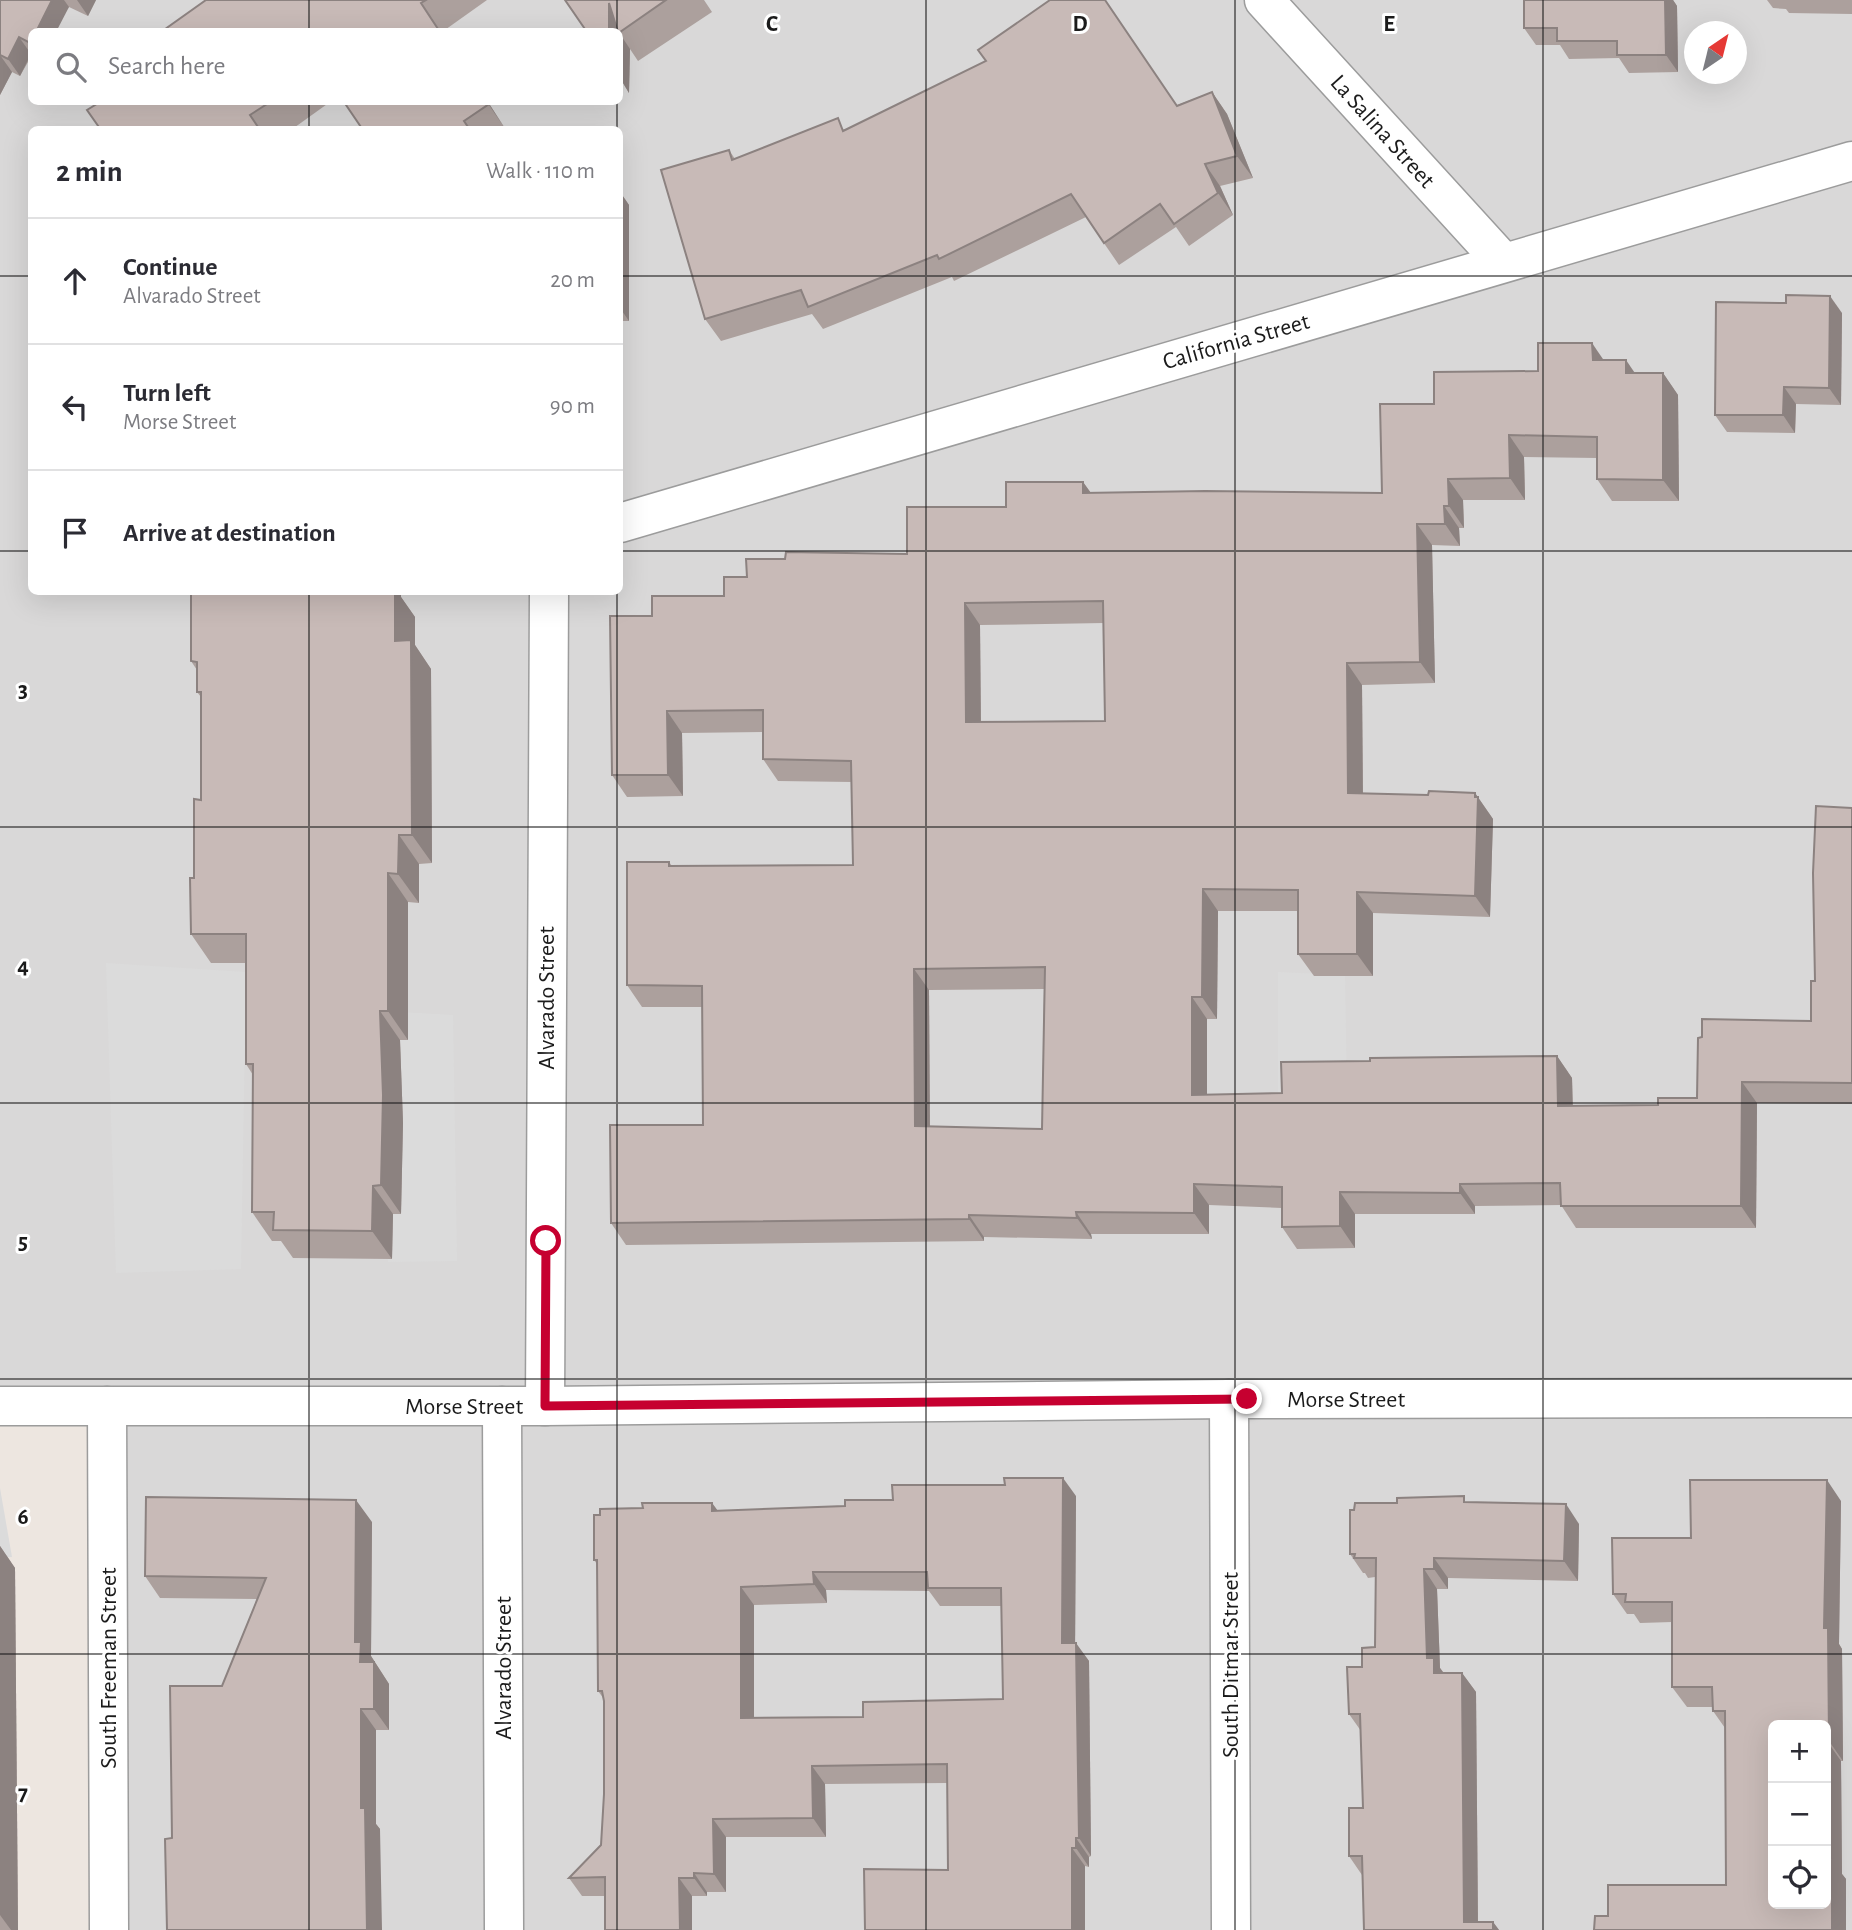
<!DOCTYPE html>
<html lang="en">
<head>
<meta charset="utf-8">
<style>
  body { margin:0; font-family:"Alegreya Sans",sans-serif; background:#f2f2f3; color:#2b2b33 }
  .controls { position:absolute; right:21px; bottom:21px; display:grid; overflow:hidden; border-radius:10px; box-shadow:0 7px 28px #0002 }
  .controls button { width:63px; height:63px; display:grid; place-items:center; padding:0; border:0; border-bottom:2px solid #e1e1e2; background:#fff; color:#2b2b33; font:35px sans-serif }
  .compass { position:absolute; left:1684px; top:21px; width:63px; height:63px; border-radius:50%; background:#fff; box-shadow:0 7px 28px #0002; rotate:35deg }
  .stop { position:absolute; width:21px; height:21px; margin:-16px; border:5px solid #c60030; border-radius:50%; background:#fff }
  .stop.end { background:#c60030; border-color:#fff; box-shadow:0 2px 7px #0008 }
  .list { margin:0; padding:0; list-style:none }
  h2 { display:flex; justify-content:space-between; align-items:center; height:91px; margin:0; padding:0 28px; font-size:30px }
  h2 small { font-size:23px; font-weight:400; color:#7c7c81 }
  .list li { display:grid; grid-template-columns:46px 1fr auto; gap:21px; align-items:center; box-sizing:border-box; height:126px; padding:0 28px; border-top:2px solid #e1e1e2 }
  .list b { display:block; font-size:26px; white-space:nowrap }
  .list p { margin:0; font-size:23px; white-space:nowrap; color:#7c7c81 }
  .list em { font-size:23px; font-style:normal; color:#7c7c81 }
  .icon { flex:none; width:38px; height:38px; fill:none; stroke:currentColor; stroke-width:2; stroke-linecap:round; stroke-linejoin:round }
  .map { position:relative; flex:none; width:1852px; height:1930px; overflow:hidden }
  .search { position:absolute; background:#fff; box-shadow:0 7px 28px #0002; left:28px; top:28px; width:595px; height:77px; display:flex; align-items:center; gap:18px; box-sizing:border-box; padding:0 24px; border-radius:10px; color:#7c7c81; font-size:26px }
  .panel { position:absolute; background:#fff; box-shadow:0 7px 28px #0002; left:28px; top:126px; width:595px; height:469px; border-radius:10px }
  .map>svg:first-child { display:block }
</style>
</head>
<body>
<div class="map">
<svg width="1852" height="1930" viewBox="0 0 1852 1930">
  <rect width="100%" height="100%" fill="#ede6e0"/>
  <path fill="#d9d8d8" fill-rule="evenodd" d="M0,0h1852v1930h-1744l-1,-524 -107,1zM32,32h588v70h-588zM1694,32h42v42h-42zM32,130h588v462h-588zM1773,1725h53v179h-53z"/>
  <g fill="#dbdbdb">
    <polygon points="106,963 246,972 241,1269 116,1273"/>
    <polygon points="1278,972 1345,975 1347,1099 1278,1099"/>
    <polygon points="381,1011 453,1015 457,1261 388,1262"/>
    <polygon points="0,1488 12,1557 0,1558"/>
  </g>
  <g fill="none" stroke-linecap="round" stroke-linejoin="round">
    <g stroke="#9c9c9c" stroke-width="41">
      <g id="minor">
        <polyline points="1264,0 1503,262"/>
        <polyline points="620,523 1852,161"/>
        <polyline points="1229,1399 1231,1930"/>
        <polyline points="0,1406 545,1406 1229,1399 1852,1398"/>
        <polyline points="107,1406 109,1930"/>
        <polyline points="502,1406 504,1930"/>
        <polyline points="545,1406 549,592"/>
      </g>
    </g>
    <use href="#minor" stroke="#fff" stroke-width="38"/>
  </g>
  <g fill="#aca09d" fill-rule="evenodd">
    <polygon points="0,0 96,0 88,16 69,7 32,32 32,55 20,76 12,72 0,95"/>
    <polygon points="206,0 487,0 442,32 161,32"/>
    <polygon points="565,0 704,0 712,12 638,61 630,49 629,93 620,78 620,32"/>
    <polygon points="1524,0 1673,0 1677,6 1678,72 1629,73 1619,58 1569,59 1560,45 1536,45 1524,28"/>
    <polygon points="1767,0 1852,0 1852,14 1789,13 1786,9 1773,8"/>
    <polygon points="1212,92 1227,114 1253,178 1220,186 1233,215 1189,246 1176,227 1119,265 1086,217 954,281 952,277 823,329 812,314 721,341 705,319 729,150 735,159 846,129 1177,105"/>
    <polygon points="100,102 330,102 291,130 101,130"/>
    <polygon points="344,102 488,102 506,130 363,130"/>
    <polygon points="620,192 629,205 629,321 620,321"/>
    <polygon points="1842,313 1841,405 1796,404 1795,433 1727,432 1715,415"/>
    <path d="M1604,360l31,13h28l15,22 1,106h-67l-15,-22v-21l-73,-1 1,43h-62l1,28h-5l1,18 -28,-1 3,138 -73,2 1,108 65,2 47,-2 18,26 -3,98 -117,-4v63h-59l-16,-22v-43h-80l-1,108h-10v76l75,-2 88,-32 187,-5 15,22 1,28 85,-1 39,-7 114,-77 4,-40 37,-173v296l-95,-1 -1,125h-180l-15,-23 -86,1v8h-120v34l-58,1 -15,-22v-19l-73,-3v29h-118l1,5 -108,-2v4l-358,4 -15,-22 92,-98 -1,-118h-60l-15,-22 42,-123 3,4 181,-1 -1,-83 -74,-1 -15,-22v-27l-81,1 1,63 -56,1 -15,-22 40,-159 72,-20 23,-19 38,-18 122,-5 99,-47 77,-25 8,11h291l52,-89 104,-33zM1104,623l1,98 -124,1 -1,-97zM1044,989l-2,140 -112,-2 -1,-137z"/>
    <polygon points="401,597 415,617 415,645 431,669 432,863 419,864 419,903 408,902 408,1040 400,1040 403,1123 401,1214 393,1214 392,1259 293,1258 281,1241 272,1241 252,1212 253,1075 246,1064 246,963 211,963 191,934 194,878 201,800 201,697 197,692 197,670 191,661"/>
    <path d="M1076,1496l-1,147 14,18 2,195 -2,1v10l-4,-1v64h-220l83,-60 -1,-87 -122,1 1,53h-100v55h-19v4h-125l-13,-18 32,-33 3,-51v-95l-6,-8 -1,-127 -3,-4 6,-45 43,-7 69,-5 6,8zM826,1590l103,1 11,15h62l1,93 -140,18 -109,1v-113l73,-2z"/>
    <polygon points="1841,1501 1839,1644 1842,1649 1843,1761 1841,1761 1842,1874 1846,1879 1846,1930 1594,1930 1608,1916 1726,1885 1725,1728 1713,1711 1713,1707 1687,1707 1672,1687 1672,1622 1640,1623 1634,1614 1627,1614 1613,1594 1691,1538"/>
    <polygon points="1468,1502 1579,1524 1578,1581 1448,1578 1448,1589 1437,1589 1440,1668 1444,1673 1462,1673 1476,1692 1478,1922 1493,1922 1499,1930 1364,1930 1362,1875 1349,1856 1363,1808 1361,1731 1349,1714 1362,1667 1375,1647 1375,1577 1368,1578 1365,1573 1363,1573 1350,1554 1354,1510 1397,1503"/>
    <polygon points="372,1522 371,1656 389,1684 389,1730 376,1730 376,1824 380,1829 172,1838 222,1686 257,1599 160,1598 145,1576"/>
    <polygon points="0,1546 15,1568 18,1930 0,1930"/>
  </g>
  <g fill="#8c8280">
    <polygon points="52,0 64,0 69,7 56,32 36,32"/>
    <polygon points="77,0 96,0 88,16"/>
    <polygon points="1663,0 1673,0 1677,6 1678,72 1666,55"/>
    <polygon points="609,3 620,32 609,32"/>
    <polygon points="620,34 630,49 629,93 620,78"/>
    <polygon points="19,37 31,54 20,76 8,59"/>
    <polygon points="0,55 12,72 0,95"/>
    <polygon points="1212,92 1227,114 1253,178 1237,156"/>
    <polygon points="487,102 488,102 506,130"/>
    <polygon points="1205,164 1220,186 1233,215 1218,193"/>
    <polygon points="620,192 629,205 629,321 620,308"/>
    <polygon points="1830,296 1842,313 1841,405 1829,388"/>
    <polygon points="1592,343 1607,365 1593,360"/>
    <polygon points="1626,360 1641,382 1626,373"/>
    <polygon points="1663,373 1678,395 1679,501 1663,480"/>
    <polygon points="1784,387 1796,404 1795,433 1783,415"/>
    <polygon points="1509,435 1524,457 1525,500 1510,478"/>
    <polygon points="1448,479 1463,500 1464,528 1449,506"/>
    <polygon points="1083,482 1098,503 1083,493"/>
    <polygon points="1444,506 1459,528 1460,546 1445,524"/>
    <polygon points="1417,524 1432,545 1435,683 1420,662"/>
    <polygon points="383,592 401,592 401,597 415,617 415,645 431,669 432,863 412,835"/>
    <polygon points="965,603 980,625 981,743 966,722"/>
    <polygon points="1347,663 1362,685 1363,814 1348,793"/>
    <polygon points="667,711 682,733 683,796 668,775"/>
    <polygon points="1475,793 1493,819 1490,917 1475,896"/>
    <polygon points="399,835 419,864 419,903 398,874"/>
    <polygon points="388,873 408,902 408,1040 388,1011"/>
    <polygon points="1203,889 1218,911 1217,1019 1202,997"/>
    <polygon points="1357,892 1373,913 1373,976 1357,954"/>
    <polygon points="914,969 929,990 930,1148 915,1126"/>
    <polygon points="1192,997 1207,1019 1207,1116 1192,1095"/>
    <polygon points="380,1011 400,1040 403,1123 401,1214 381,1185"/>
    <polygon points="1557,1056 1572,1078 1573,1127 1558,1106"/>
    <polygon points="1742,1082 1757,1103 1756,1228 1741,1206"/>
    <polygon points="1194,1184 1209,1205 1209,1234 1194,1213"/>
    <polygon points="1460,1184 1475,1206 1475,1214 1460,1193"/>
    <polygon points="373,1186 393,1214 392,1259 372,1231"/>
    <polygon points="1340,1192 1355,1214 1355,1248 1340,1226"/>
    <polygon points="1076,1212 1091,1234 1092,1239 1077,1218"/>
    <polygon points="969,1215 984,1237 984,1241 969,1219"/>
    <polygon points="1063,1478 1076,1496 1075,1661 1062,1643"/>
    <polygon points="1827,1480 1841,1501 1839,1644 1842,1649 1843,1761 1829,1741 1824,1628"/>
    <polygon points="356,1500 372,1522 371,1656 389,1684 389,1730 374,1709 355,1642"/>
    <polygon points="712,1503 725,1521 712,1511"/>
    <polygon points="1566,1504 1579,1524 1578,1581 1564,1561"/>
    <polygon points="0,1546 15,1568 18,1930 11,1930 0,1915"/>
    <polygon points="1434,1558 1448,1578 1448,1589 1434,1569"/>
    <polygon points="1424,1569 1437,1589 1440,1668 1447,1678 1434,1673 1427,1658"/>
    <polygon points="813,1572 826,1590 827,1603 814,1584"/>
    <polygon points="741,1587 754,1605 754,1736 741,1718"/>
    <polygon points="1076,1643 1089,1661 1091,1856 1079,1838"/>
    <polygon points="1462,1673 1476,1692 1478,1930 1464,1922"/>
    <polygon points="361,1709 376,1730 376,1824 380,1829 382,1930 367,1930 361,1808"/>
    <polygon points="1827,1741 1841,1761 1842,1874 1846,1879 1846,1930 1832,1930 1828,1858"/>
    <polygon points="812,1766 825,1784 826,1837 813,1818"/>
    <polygon points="713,1819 726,1837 726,1892 714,1874"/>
    <polygon points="1076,1838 1089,1857 1089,1867 1076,1848"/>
    <polygon points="1072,1848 1085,1866 1085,1930 1072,1930"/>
    <polygon points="694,1873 707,1892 707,1896 694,1878"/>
    <polygon points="679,1878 692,1896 692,1930 680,1930"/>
    <polygon points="1493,1922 1499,1930 1493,1930"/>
  </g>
  <g fill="#c8bab7" stroke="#8c8280" stroke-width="2" fill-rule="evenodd">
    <polygon points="0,0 52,0 36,32 32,32 32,39 30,43 19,37 8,59 0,55"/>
    <polygon points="206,0 426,0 421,3 440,32 161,32"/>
    <polygon points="565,0 666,0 620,32 618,32 609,3 609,32 587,32"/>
    <polygon points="1050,0 1105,0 1177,106 1212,92 1237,156 1205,164 1218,193 1174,224 1160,204 1104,243 1071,194 939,259 937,255 808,307 801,290 705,319 661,170 729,150 732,160 838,118 843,131 986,61 978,50"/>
    <polygon points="1524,0 1665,0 1666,55 1617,55 1617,41 1557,41 1557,28 1524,28"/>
    <polygon points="100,102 270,102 250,115 260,130 101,130 87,110"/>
    <polygon points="344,102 487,102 489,104 464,121 470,130 363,130"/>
    <polygon points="1786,295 1830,296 1829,388 1784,387 1783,415 1715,415 1716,302 1786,303"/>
    <path d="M1538,343h54l1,17h33v13h37v107l-66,-1v-42l-88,-2 1,43 -62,1 1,27h-5l1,18h-28l3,138 -73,1 1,130 80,2 1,-4 46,2v4h3l-3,99 -118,-4v62h-59v-64l-95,-1 -1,108h-10v98l90,-2 -1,-31 89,-1v-3l187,-2 1,50 100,-1v-7h39l1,-60 4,-1v-18l109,2v-40h4l-2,-108 3,-67 36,2v275l-110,-1 -1,124h-180l-1,-23 -100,1v9l-120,-1v34l-58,1v-40l-88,-3v29l-118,-1 1,6 -108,-3v4l-358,4 -1,-98h93l-1,-139 -75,-1v-123h42v4l184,-1 -2,-104 -88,-2v-49l-96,1 1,64h-56l-2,-159h42v-20h72v-19h23l-1,-18h39l1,-7 121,2v-47h99v-25h77v11l122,-2 177,2 -2,-89h54v-32l104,-1zM1103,601l2,120 -139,1 -1,-119zM1045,967l-3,162 -127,-3 -1,-157z"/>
    <polygon points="191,592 395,592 395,641 411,640 412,835 399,835 398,874 388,873 388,1011 380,1011 383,1095 381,1185 373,1186 372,1231 273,1230 274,1212 252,1212 253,1064 246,1064 246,934 191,934 190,878 194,878 194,799 201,800 201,692 197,692 197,662 191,661"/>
    <path d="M1004,1478h59l-1,165h14l3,195h-3v10h-4v82h-207l-1,-61 84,1 -1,-106 -135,2 1,52 -100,1 1,55 -20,-1v5h-15l1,52h-75v-53l-36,1 32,-33 3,-51v-93l-2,-10h-4l-1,-131h-3v-45h6v-6l43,-1 -1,-5h70v8l133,-5v-6h48l-1,-15h113zM813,1572h114l1,16h73l2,111 -140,3v15l-122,1v-131l73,-3z"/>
    <path d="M1690,1480h137l-3,148h4l1,113h-2l1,117 4,1v71h-238l1,-14h13v-31h118l-1,-174h-12l-1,-24h-40v-85h-47l1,-8h-13l-1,-56h79zM1773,1725h53v179h-53z"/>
    <polygon points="1464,1496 1464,1502 1566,1504 1564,1561 1434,1558 1434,1569 1424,1569 1427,1658 1434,1658 1434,1673 1462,1673 1464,1922 1493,1922 1493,1930 1364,1930 1362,1856 1349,1856 1349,1808 1363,1808 1360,1714 1349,1714 1347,1667 1362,1667 1362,1648 1375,1647 1376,1558 1354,1558 1355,1554 1350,1554 1350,1510 1354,1510 1355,1503 1397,1503 1397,1498"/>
    <polygon points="146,1497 356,1500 355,1642 361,1642 360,1662 374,1662 374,1709 361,1709 361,1808 365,1808 367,1930 167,1930 165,1839 172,1838 170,1686 222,1686 266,1578 145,1576"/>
  </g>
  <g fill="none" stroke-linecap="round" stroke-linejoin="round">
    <polyline stroke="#c60030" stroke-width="9" points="546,1241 545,1406 1247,1399"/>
  </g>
  <path fill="none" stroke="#1b1b1b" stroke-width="2" stroke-opacity="0.55" d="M309,0v32M617,0v32M926,0v1930M1235,0v1930M1543,0v1930M309,102v28M617,102v28M0,276h32M620,276h1232M0,551h32M620,551h1232M309,592v1338M617,592v1338M0,827h1852M0,1103h1852M0,1379h1852M0,1654h1852"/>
  <g text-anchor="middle" stroke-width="6" stroke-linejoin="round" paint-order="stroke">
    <g font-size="24" fill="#1b1b1b" stroke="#fff">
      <text transform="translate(1383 131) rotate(48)" y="8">La Salina Street</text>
      <text transform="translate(1236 341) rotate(-16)" y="8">California Street</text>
      <text transform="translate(546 998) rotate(-90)" y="8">Alvarado Street</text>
      <text x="1346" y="1407">Morse Street</text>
      <text x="464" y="1414">Morse Street</text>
      <text transform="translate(1230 1665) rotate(-90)" y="8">South Ditmar Street</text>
      <text transform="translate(108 1668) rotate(-90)" y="8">South Freeman Street</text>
      <text transform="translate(503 1668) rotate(-90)" y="8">Alvarado Street</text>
    </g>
  </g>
  <g font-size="23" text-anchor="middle" font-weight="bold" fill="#1b1b1b" stroke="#fff" stroke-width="6" stroke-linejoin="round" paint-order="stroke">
    <text x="772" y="31">C</text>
    <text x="1080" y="31">D</text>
    <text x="1389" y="31">E</text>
    <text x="23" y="697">3</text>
    <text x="23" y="973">4</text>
    <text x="23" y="1249">5</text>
    <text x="23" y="1524">6</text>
    <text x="23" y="1800">7</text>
  </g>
</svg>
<div class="controls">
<button>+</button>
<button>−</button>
<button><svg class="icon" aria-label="locate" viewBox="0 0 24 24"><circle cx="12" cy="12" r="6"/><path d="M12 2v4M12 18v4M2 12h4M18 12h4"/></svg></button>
</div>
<svg class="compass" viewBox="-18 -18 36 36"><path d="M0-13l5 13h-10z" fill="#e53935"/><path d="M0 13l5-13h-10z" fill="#7c7c81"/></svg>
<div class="stop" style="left:546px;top:1241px"></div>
<div class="stop end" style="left:1247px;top:1399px"></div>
<div class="search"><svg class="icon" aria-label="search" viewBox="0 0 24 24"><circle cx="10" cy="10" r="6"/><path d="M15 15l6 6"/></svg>Search here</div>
<section class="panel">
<h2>2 min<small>Walk · 110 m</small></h2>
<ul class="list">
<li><svg class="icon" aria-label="ahead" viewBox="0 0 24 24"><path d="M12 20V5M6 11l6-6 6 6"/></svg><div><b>Continue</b><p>Alvarado Street</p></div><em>20 m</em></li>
<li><svg class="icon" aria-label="left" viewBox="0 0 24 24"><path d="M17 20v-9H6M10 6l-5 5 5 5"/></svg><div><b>Turn left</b><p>Morse Street</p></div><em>90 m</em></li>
<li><svg class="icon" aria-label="arrive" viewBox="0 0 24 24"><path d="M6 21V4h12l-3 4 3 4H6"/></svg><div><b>Arrive at destination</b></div></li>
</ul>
</section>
</div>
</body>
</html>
